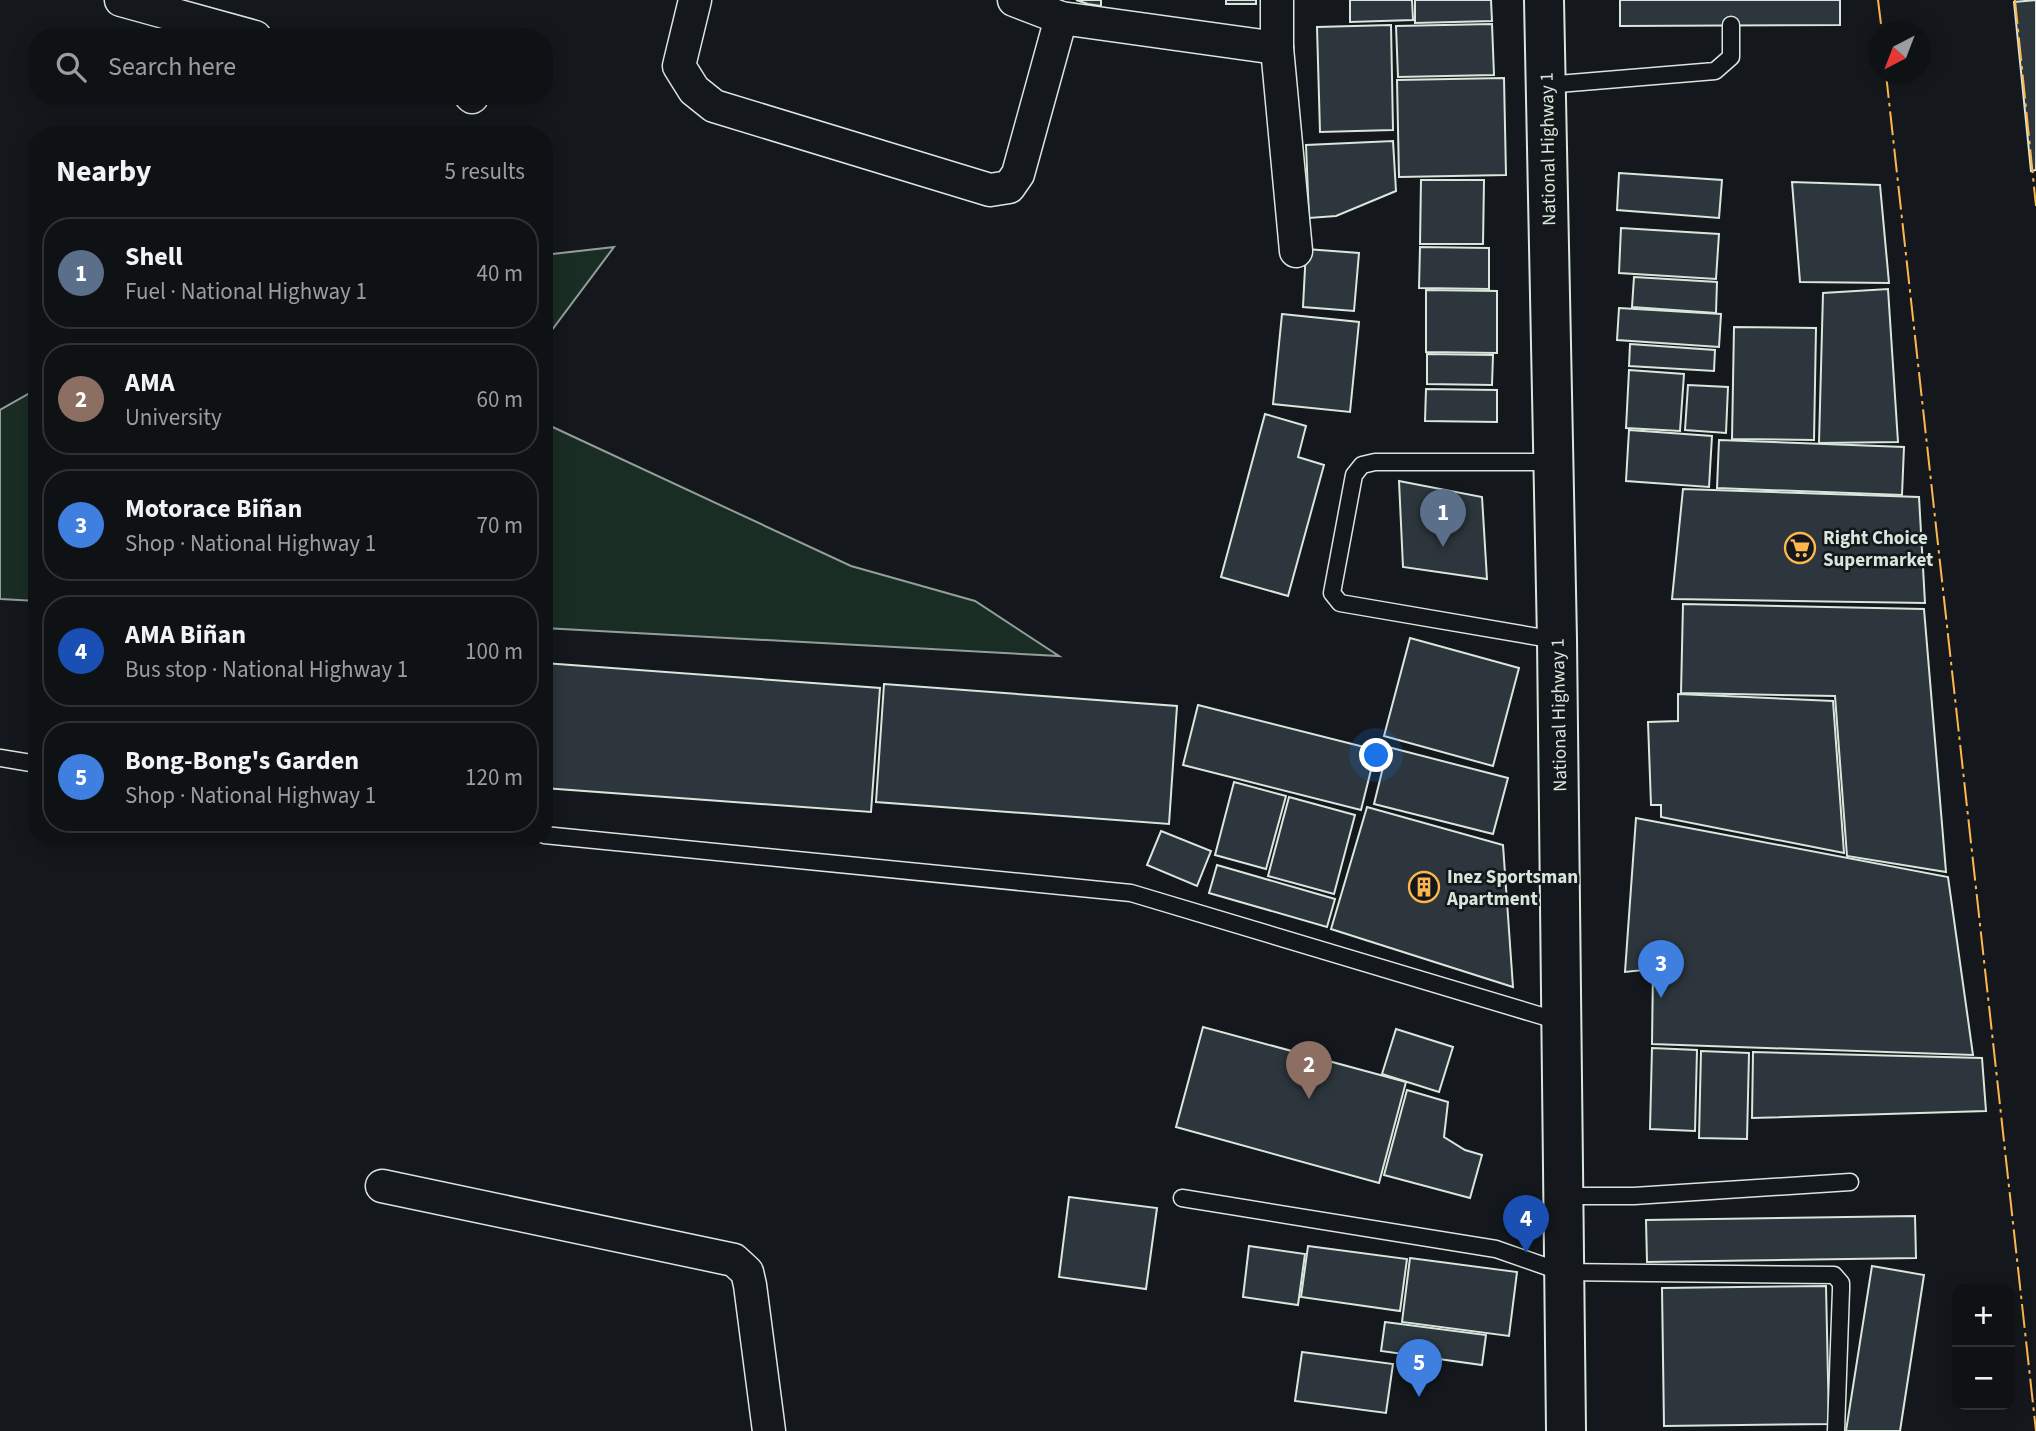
<!DOCTYPE html>
<html lang="en">
<head>
<meta charset="utf-8">
<style>
  body { margin:0; font-family:"Source Sans 3",sans-serif; background:#181b1e; color:#f1f3f6 }
  .controls { position:absolute; right:21px; bottom:21px; display:grid; overflow:hidden; border-radius:14px; box-shadow:0 4px 18px #0003 }
  .controls button { width:63px; height:63px; display:grid; place-items:center; padding:0; border:0; border-bottom:2px solid #2f3234; background:#0f1215; color:#f1f3f6; font:35px sans-serif }
  .compass { position:absolute; left:1868px; top:21px; width:63px; height:63px; border-radius:50%; background:#0f1215; box-shadow:0 4px 18px #0003; rotate:222deg }
  .you { position:absolute; left:1377px; top:756px; width:24px; height:24px; margin:-18px; border:5px solid #fff; border-radius:50%; background:#1a73e8; box-shadow:0 0 0 10px #1a73e833 }
  .badge { display:grid; place-items:center; width:46px; height:46px; border-radius:50%; background:#ffb74d; color:#fff; font-size:23px; font-weight:700 }
  .pin { position:absolute; translate:-50% -58px; filter:drop-shadow(0 2px 4px #0008) }
  .pin::after { content:''; position:absolute; top:37px; width:24px; height:21px; background:inherit; clip-path:polygon(0 0,100% 0,50% 100%) }
  .list { margin:0; padding:0; list-style:none }
  h2 { display:flex; justify-content:space-between; align-items:center; height:91px; margin:0; padding:0 28px; font-size:30px }
  h2 small { font-size:23px; font-weight:400; color:#9b9ea0 }
  .list li { display:grid; grid-template-columns:46px 1fr auto; gap:21px; align-items:center; box-sizing:border-box; height:112px; margin:0 14px 14px; padding:0 14px; border:2px solid #2f3234; border-radius:28px }
  .list b { display:block; font-size:26px; white-space:nowrap }
  .list p { margin:0; font-size:23px; white-space:nowrap; color:#9b9ea0 }
  .list em { font-size:23px; font-style:normal; color:#9b9ea0 }
  .icon { flex:none; width:38px; height:38px; fill:none; stroke:currentColor; stroke-width:2; stroke-linecap:round; stroke-linejoin:round }
  .map { position:relative; flex:none; width:2036px; height:1431px; overflow:hidden }
  .search { position:absolute; background:#0f1215; box-shadow:0 4px 18px #0003; left:28px; top:28px; width:525px; height:77px; display:flex; align-items:center; gap:18px; box-sizing:border-box; padding:0 24px; border-radius:28px; color:#9b9ea0; font-size:26px }
  .panel { position:absolute; background:#0f1215; box-shadow:0 4px 18px #0003; left:28px; top:126px; width:525px; height:721px; border-radius:28px }
  .map>svg:first-child { display:block }
</style>
</head>
<body>
<div class="map">
<svg width="2036" height="1431" viewBox="0 0 2036 1431">
  <rect width="100%" height="100%" fill="#14181c"/>
  <g fill="#1a2d24" stroke="#939e99" stroke-width="2">
    <polygon points="614,247 552,330 544,355 544,255"/>
    <polygon points="37,389 37,601 0,599 0,410"/>
    <polygon points="544,423 851,566 975,601 1059,656 544,628"/>
  </g>
  <g fill="#2c363c" stroke="#d8e6dc" stroke-width="2">
    <polygon points="1076,0 1101,0 1101,6 1088,4"/>
    <rect x="1226" y="0" width="30" height="4"/>
    <polygon points="1350,0 1412,0 1413,20 1350,22"/>
    <polygon points="1415,0 1491,0 1492,21 1415,23"/>
    <polygon points="1620,0 1840,0 1840,25 1620,26"/>
    <polygon points="2036,0 2036,170 2031,171 2014,2"/>
    <polygon points="1492,24 1494,75 1398,77 1396,26"/>
    <polygon points="1391,25 1393,130 1320,132 1317,27"/>
    <polygon points="1504,78 1506,175 1399,177 1397,80"/>
    <polygon points="1393,141 1396,191 1336,216 1309,218 1306,145"/>
    <polygon points="1619,173 1722,180 1719,218 1617,210"/>
    <polygon points="1421,180 1484,180 1483,244 1420,244"/>
    <polygon points="1792,182 1880,185 1889,283 1800,282"/>
    <polygon points="1621,228 1719,234 1716,279 1619,273"/>
    <polygon points="1420,247 1489,248 1489,289 1419,288"/>
    <polygon points="1306,249 1359,253 1354,311 1303,307"/>
    <polygon points="1634,277 1717,282 1716,313 1632,307"/>
    <polygon points="1888,289 1898,442 1819,443 1823,293"/>
    <polygon points="1426,290 1497,291 1497,353 1426,352"/>
    <polygon points="1619,308 1721,314 1719,347 1617,340"/>
    <polygon points="1282,314 1359,322 1350,412 1273,404"/>
    <polygon points="1734,327 1816,328 1814,440 1732,439"/>
    <polygon points="1630,344 1715,350 1714,371 1629,366"/>
    <polygon points="1427,354 1493,355 1492,385 1427,384"/>
    <polygon points="1629,370 1684,374 1680,431 1626,428"/>
    <polygon points="1688,385 1728,387 1726,433 1685,430"/>
    <polygon points="1426,389 1497,390 1497,422 1425,421"/>
    <polygon points="1265,414 1306,426 1298,457 1324,465 1288,596 1221,577"/>
    <polygon points="1629,430 1712,436 1709,487 1626,481"/>
    <polygon points="1719,440 1904,447 1902,495 1717,488"/>
    <polygon points="1399,481 1482,497 1487,579 1403,567"/>
    <polygon points="1683,489 1919,497 1925,603 1672,599"/>
    <polygon points="1683,604 1924,609 1946,872 1847,856 1835,696 1681,693"/>
    <polygon points="1410,638 1519,668 1493,766 1384,736"/>
    <polygon points="544,663 880,688 871,812 544,788"/>
    <polygon points="884,684 1177,706 1169,824 876,802"/>
    <polygon points="1678,694 1833,701 1844,853 1661,817 1661,805 1651,805 1648,722 1678,721"/>
    <polygon points="1198,705 1376,750 1361,810 1183,765"/>
    <polygon points="1388,747 1508,778 1493,834 1374,804"/>
    <polygon points="1234,782 1286,796 1266,869 1215,855"/>
    <polygon points="1289,797 1355,815 1334,894 1268,876"/>
    <polygon points="1367,807 1503,845 1513,987 1331,929"/>
    <polygon points="1636,818 1948,877 1973,1055 1652,1044 1653,969 1625,972"/>
    <polygon points="1161,831 1211,851 1197,886 1147,865"/>
    <polygon points="1217,865 1335,899 1327,927 1209,893"/>
    <polygon points="1203,1027 1406,1082 1379,1183 1176,1127"/>
    <polygon points="1396,1029 1453,1047 1439,1092 1382,1074"/>
    <polygon points="1652,1048 1697,1050 1695,1131 1650,1129"/>
    <polygon points="1701,1051 1749,1053 1747,1139 1699,1138"/>
    <polygon points="1753,1052 1982,1058 1986,1111 1752,1118"/>
    <polygon points="1407,1090 1448,1102 1444,1137 1465,1150 1482,1155 1470,1198 1384,1175"/>
    <polygon points="1069,1197 1157,1208 1146,1289 1059,1277"/>
    <polygon points="1915,1216 1916,1258 1647,1262 1646,1220"/>
    <polygon points="1249,1246 1305,1254 1298,1305 1243,1297"/>
    <polygon points="1308,1246 1407,1259 1400,1311 1301,1297"/>
    <polygon points="1410,1258 1517,1272 1509,1336 1402,1322"/>
    <polygon points="1872,1266 1924,1275 1900,1431 1846,1431"/>
    <polygon points="1826,1286 1829,1424 1664,1426 1662,1288"/>
    <polygon points="1385,1322 1486,1335 1482,1365 1381,1351"/>
    <polygon points="1302,1352 1393,1364 1386,1413 1295,1401"/>
  </g>
  <g fill="none" stroke-linecap="round" stroke-linejoin="round">
    <g stroke="#d8e6dc" stroke-width="19">
      <g id="lane">
        <polyline points="1546,85 1715,71 1731,57 1731,25"/>
        <polyline points="1553,462 1375,462 1362,465 1354,475 1332,593 1340,603 1556,640"/>
        <polyline points="0,758 37,764"/>
        <polyline points="544,835 1131,893 1562,1022"/>
        <polyline points="1562,1196 1634,1196 1850,1182"/>
        <polyline points="1182,1198 1496,1249 1562,1272 1834,1275 1841,1283 1841,1290 1836,1431"/>
      </g>
    </g>
    <g stroke="#d8e6dc" stroke-width="35">
      <g id="street">
        <polyline points="121,0 255,37"/>
        <polyline points="695,0 679,66 694,90 714,106 990,190 1009,187 1018,174 1061,18"/>
        <polyline points="1014,0 1061,18 1277,48"/>
        <polyline points="1277,0 1277,48 1296,251"/>
        <polyline points="471,96 472,97"/>
        <polyline points="382,1186 734,1260 747,1272 750,1285 769,1431"/>
      </g>
    </g>
    <g stroke="#d8e6dc" stroke-width="42">
      <polyline id="highway" points="1544,0 1557,640 1566,1431"/>
    </g>
    <use href="#lane" stroke="#14181c" stroke-width="16"/>
    <use href="#street" stroke="#14181c" stroke-width="32"/>
    <use href="#highway" stroke="#14181c" stroke-width="38"/>
    <g stroke="#ffb74d" stroke-width="2" stroke-dasharray="24 5 3.5 5" stroke-linecap="butt">
      <polyline points="1878,0 1882,32"/>
      <polyline points="2015,0 2036,206"/>
      <polyline points="1886,74 2036,1431"/>
    </g>
  </g>
  <defs>
    <g id="supermarket-ring" transform="scale(1.575)"><circle r="9.5" fill="#14181c" stroke="#ffb74d" stroke-width="1.5"/><path d="M-6-5.5h2.5l.6 2H6L4.5 2H-2.5L-4.4-4H-6ZM-1.5 3.2a1.3 1.3 0 1 0 .1 0ZM3 3.2a1.3 1.3 0 1 0 .1 0Z" fill="#ffb74d"/></g>
    <g id="building-ring" transform="scale(1.575)"><circle r="9.5" fill="#14181c" stroke="#ffb74d" stroke-width="1.5"/><path d="M-4-6H4V6H1V3H-1V6H-4ZM-2.5-4.3h1.7v1.8h-1.7ZM.8-4.3h1.7v1.8H.8ZM-2.5-1h1.7V.8h-1.7ZM.8-1h1.7V.8H.8Z" fill="#ffb74d"/></g>
  </defs>
  <g fill-rule="evenodd">
    <use href="#supermarket-ring" x="1800" y="548"/>
    <use href="#building-ring" x="1424" y="887"/>
  </g>
  <g text-anchor="middle" stroke-width="5" stroke-linejoin="round" paint-order="stroke">
    <g font-size="19" fill="#d8e6dc" stroke="#14181c">
      <text transform="translate(1547 149) rotate(-91)" y="7">National Highway 1</text>
      <text transform="translate(1558 715) rotate(-91)" y="7">National Highway 1</text>
    </g>
    <g font-size="19" font-weight="bold" fill="#d8e6dc" stroke="#14181c" text-anchor="start">
      <text x="1823" y="544">Right Choice<tspan x="1823" dy="22">Supermarket</tspan></text>
      <text x="1447" y="883">Inez Sportsman<tspan x="1447" dy="22">Apartment</tspan></text>
    </g>
  </g>
</svg>
<div class="controls">
<button>+</button>
<button>−</button>
</div>
<svg class="compass" viewBox="-18 -18 36 36"><path d="M0-13l5 13h-10z" fill="#e53935"/><path d="M0 13l5-13h-10z" fill="#9b9ea0"/></svg>
<div class="you"></div>
<div class="pin badge" style="left:1443px;top:547px;background:#5c6f8a">1</div>
<div class="pin badge" style="left:1309px;top:1099px;background:#8d6e63">2</div>
<div class="pin badge" style="left:1661px;top:998px;background:#3f7fe0">3</div>
<div class="pin badge" style="left:1526px;top:1253px;background:#1a4fb4">4</div>
<div class="pin badge" style="left:1419px;top:1397px;background:#3f7fe0">5</div>
<div class="search"><svg class="icon" aria-label="search" viewBox="0 0 24 24"><circle cx="10" cy="10" r="6"/><path d="M15 15l6 6"/></svg>Search here</div>
<section class="panel">
<h2>Nearby<small>5 results</small></h2>
<ul class="list">
<li><span class="badge" style="background:#5c6f8a">1</span><div><b>Shell</b><p>Fuel · National Highway 1</p></div><em>40 m</em></li>
<li><span class="badge" style="background:#8d6e63">2</span><div><b>AMA</b><p>University</p></div><em>60 m</em></li>
<li><span class="badge" style="background:#3f7fe0">3</span><div><b>Motorace Biñan</b><p>Shop · National Highway 1</p></div><em>70 m</em></li>
<li><span class="badge" style="background:#1a4fb4">4</span><div><b>AMA Biñan</b><p>Bus stop · National Highway 1</p></div><em>100 m</em></li>
<li><span class="badge" style="background:#3f7fe0">5</span><div><b>Bong-Bong's Garden</b><p>Shop · National Highway 1</p></div><em>120 m</em></li>
</ul>
</section>
</div>
</body>
</html>
